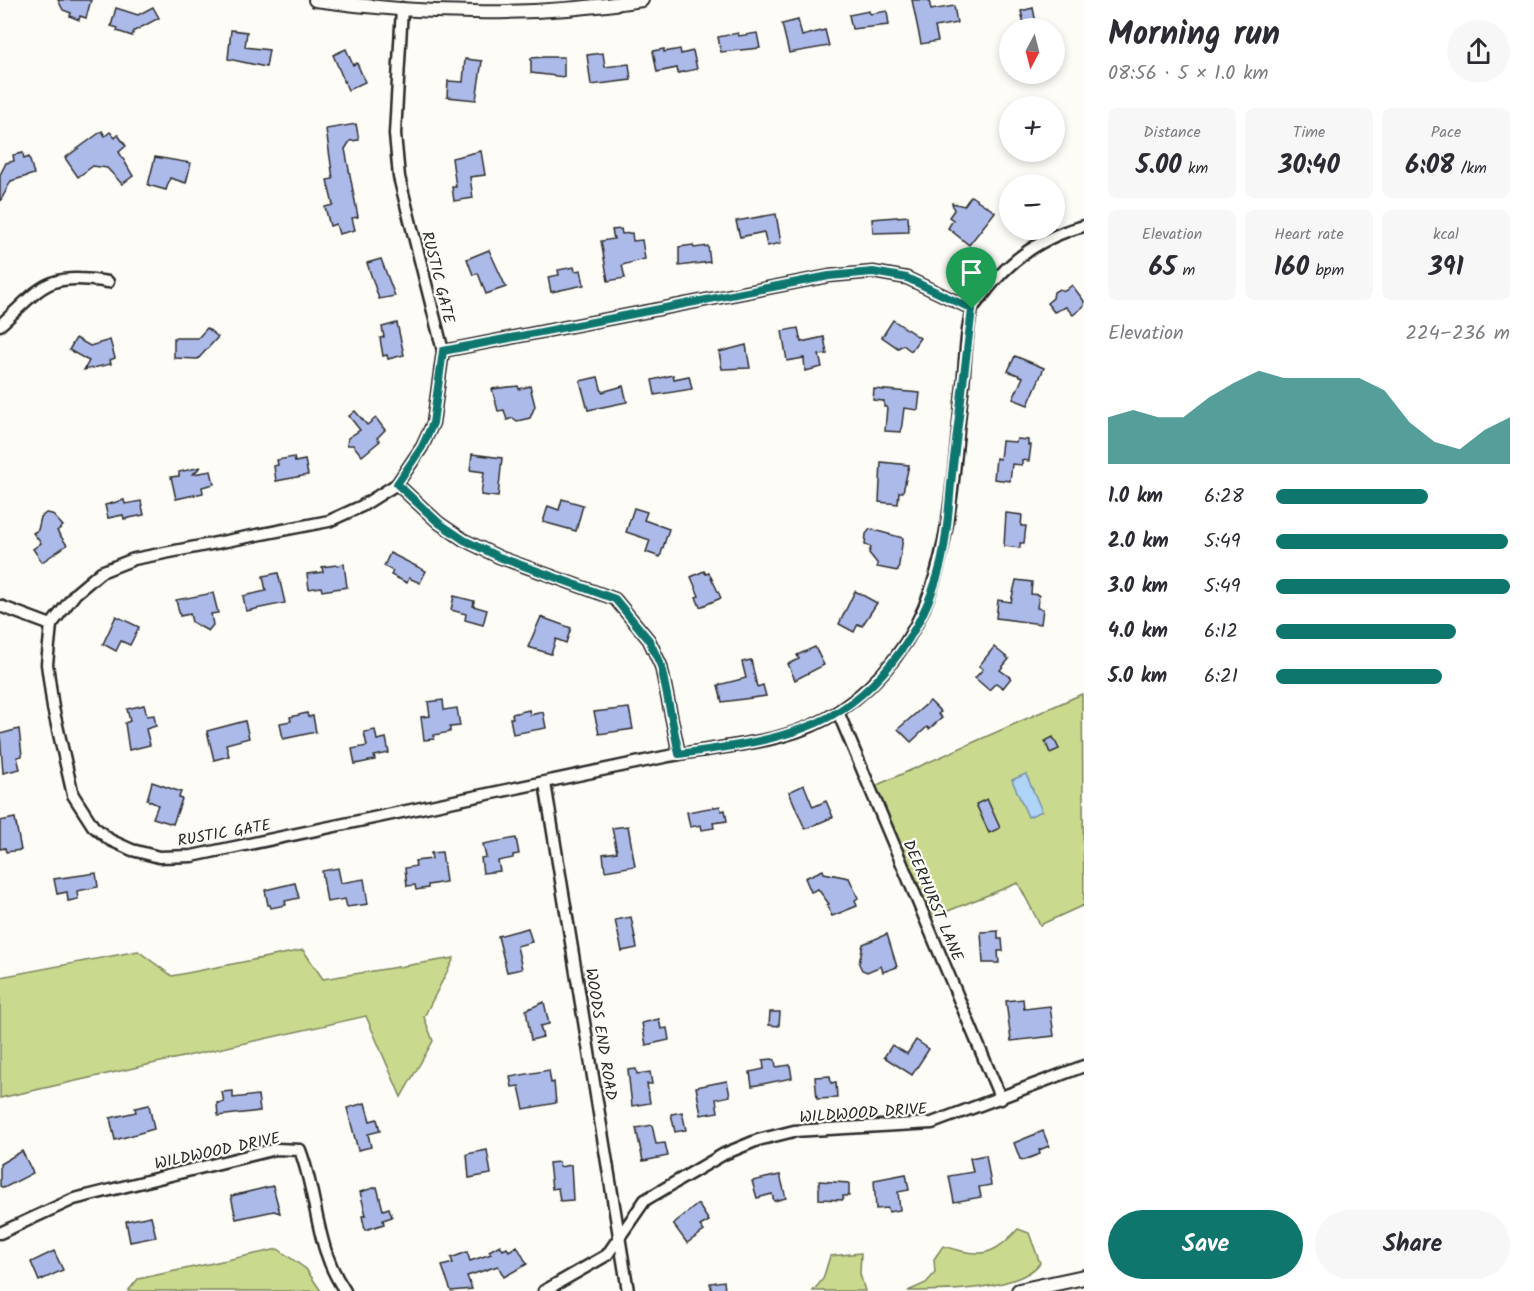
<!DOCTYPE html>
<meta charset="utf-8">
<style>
:root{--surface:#fff;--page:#f7f7f7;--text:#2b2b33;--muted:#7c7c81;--accent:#0f766e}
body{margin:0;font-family:Kalam,sans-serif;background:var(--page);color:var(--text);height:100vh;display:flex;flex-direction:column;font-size:22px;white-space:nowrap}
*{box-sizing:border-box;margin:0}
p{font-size:20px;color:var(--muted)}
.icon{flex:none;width:33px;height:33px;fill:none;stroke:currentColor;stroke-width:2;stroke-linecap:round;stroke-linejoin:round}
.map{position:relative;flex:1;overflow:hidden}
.sheet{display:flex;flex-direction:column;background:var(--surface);width:450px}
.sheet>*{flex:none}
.needle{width:39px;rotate:187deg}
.controls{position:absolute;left:999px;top:18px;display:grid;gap:12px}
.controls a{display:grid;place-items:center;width:66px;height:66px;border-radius:50%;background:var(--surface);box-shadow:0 3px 9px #0003;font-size:30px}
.pin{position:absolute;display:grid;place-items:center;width:51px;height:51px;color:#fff;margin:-62px -26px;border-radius:50% 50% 50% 0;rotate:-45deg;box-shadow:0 0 6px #0007}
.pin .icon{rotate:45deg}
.round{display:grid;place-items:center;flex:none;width:63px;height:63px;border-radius:32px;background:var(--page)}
.head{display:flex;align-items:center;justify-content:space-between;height:102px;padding:0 24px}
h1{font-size:33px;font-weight:700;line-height:45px}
.stats{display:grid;grid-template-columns:repeat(3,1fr);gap:9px;height:102px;padding:6px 24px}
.stats div{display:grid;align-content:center;border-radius:9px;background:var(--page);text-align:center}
.stats b{font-size:26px;font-weight:700}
.stats small{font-size:16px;font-weight:400}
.stats p{font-size:16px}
.chart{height:168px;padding:12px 24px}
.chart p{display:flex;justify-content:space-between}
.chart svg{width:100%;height:108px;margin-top:6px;fill:var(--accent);opacity:.7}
.button{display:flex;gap:12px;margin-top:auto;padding:12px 24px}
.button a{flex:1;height:69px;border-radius:36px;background:var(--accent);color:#fff;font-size:24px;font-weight:700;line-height:69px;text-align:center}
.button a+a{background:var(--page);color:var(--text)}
ul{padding:0 24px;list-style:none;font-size:20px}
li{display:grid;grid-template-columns:96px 72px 1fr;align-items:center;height:45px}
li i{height:15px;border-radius:8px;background:var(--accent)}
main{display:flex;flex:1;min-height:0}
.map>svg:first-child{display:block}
.green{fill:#c9d98d;stroke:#7a825c;stroke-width:1.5}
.water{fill:#aed4f8;stroke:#7a90a6;stroke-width:1.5}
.building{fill:#acbaea;stroke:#2b2b2b;stroke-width:1.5}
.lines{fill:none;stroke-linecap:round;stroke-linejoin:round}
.minor-casing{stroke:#2b2b2b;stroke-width:15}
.tertiary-casing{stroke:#2b2b2b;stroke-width:16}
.secondary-casing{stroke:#2b2b2b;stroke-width:18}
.minor{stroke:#fdfcf7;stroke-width:10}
.tertiary{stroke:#fdfcf7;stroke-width:12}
.secondary{stroke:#fdfcf7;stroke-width:14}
.route-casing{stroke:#fff;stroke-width:12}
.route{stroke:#0f766e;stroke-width:8}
.labels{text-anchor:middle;stroke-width:4.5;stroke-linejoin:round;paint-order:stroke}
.street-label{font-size:16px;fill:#2b2b2b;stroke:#fdfcf7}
</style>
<main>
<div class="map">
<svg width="1084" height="1291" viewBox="0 0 1084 1291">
<rect width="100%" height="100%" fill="#fdfcf7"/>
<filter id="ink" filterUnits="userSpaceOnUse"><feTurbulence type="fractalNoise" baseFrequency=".0167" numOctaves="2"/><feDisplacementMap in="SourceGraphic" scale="12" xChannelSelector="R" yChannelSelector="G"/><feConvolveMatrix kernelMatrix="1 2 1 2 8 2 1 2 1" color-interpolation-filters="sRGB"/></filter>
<g filter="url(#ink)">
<g class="green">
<path d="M 1082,694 L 1084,905 L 1040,925 L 1018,883 L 933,917 L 875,786 Z"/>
<path d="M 303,950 L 323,979 L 454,958 L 424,1017 L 433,1041 L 401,1097 L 366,1016 L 0,1098 L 0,977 L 138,951 L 172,976 Z"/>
<path d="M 1018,1229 L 1029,1233 L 1040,1263 C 1019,1291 942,1291 908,1291 L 926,1283 L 935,1273 L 934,1259 L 943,1246 C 981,1257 991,1258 1018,1229 Z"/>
<path d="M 278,1249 L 306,1269 L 321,1291 L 128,1291 L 138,1279 Z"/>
<path d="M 861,1253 L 860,1274 L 865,1291 L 813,1291 L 823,1279 L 830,1256 Z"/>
</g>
<path class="water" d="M 1026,774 L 1042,811 L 1028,817 L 1012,780 Z"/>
<g class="building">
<path d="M 58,0 L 91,0 L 86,18 L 80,16 L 79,20 L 70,16 L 71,13 L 63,10 Z"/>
<path d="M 912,0 L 929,0 L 931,10 L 954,6 L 957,23 L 935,27 L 938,41 L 921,44 Z"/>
<path d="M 153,7 L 159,18 L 134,31 L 132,36 L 117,31 L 118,28 L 111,26 L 116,8 L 138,15 Z"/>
<path d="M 1033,8 L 1037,28 L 1025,28 L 1021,11 Z"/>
<path d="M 869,11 L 870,14 L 887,11 L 889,25 L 852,29 L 849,15 Z"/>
<path d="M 798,20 L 802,36 L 825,30 L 829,46 L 789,53 L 782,24 Z"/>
<path d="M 231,30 L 247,32 L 245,47 L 269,50 L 266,67 L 228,59 Z"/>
<path d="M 738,33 L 739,36 L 757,33 L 760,48 L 721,52 L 718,37 Z"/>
<path d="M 346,49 L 353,65 L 357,63 L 365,82 L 348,90 L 333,55 Z"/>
<path d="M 664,49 L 664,52 L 680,49 L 681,54 L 693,51 L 697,69 L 678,73 L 677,68 L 657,72 L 653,51 Z"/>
<path d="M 603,53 L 605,67 L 629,64 L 631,80 L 591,85 L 587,55 Z"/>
<path d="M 545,57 L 564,57 L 564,77 L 531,73 L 531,58 Z"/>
<path d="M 465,59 L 482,61 L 476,100 L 447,97 L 448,81 L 463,82 Z"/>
<path d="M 356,124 L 359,140 L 350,141 L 345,149 L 358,217 L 352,218 L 355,230 L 339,234 L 336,224 L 330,226 L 325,207 L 333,205 L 327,180 L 333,179 L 326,129 Z"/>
<path d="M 102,131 L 105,136 L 110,132 L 115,138 L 118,135 L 126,146 L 119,152 L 133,176 L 122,184 L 107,168 L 93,166 L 78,177 L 65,158 Z"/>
<path d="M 481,151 L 485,175 L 470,177 L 473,198 L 454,201 L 452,187 L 456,187 L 452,158 Z"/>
<path d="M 23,153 L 24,159 L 29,157 L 34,174 L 11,181 L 0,202 L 0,175 L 6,163 L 14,161 L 13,155 Z"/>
<path d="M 155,157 L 191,163 L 186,183 L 170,178 L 166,190 L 148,185 Z"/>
<path d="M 971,196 L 995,212 L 969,245 L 948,228 L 953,220 L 949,217 L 954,210 L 952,203 L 964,206 Z"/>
<path d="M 776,214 L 781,243 L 767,246 L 764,232 L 740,237 L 736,221 Z"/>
<path d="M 908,216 L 909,232 L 873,233 L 872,219 Z"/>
<path d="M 621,229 L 622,234 L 632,233 L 633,241 L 642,240 L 645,259 L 622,265 L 625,278 L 608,281 L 601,241 L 614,239 L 612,230 Z"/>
<path d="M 693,245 L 694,248 L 708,246 L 710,262 L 679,266 L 679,247 Z"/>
<path d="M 489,250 L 506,287 L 486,294 L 478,273 L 473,275 L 467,259 Z"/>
<path d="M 381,259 L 395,296 L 379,299 L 367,263 Z"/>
<path d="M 574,267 L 575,271 L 581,270 L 584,285 L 551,292 L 548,277 L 559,275 L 558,270 Z"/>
<path d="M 1072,285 L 1084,301 L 1084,306 L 1073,315 L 1066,307 L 1054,312 L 1047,303 L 1053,298 L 1054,292 L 1059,289 L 1065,291 Z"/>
<path d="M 893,320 L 920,338 L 911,351 L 903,345 L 898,348 L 882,337 Z"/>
<path d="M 397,323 L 404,355 L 388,359 L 387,355 L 383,356 L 380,338 L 384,337 L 382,327 Z"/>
<path d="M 207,328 L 218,337 L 198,359 L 174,358 L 174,338 L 198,338 Z"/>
<path d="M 798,328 L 801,342 L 824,337 L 827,354 L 819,355 L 822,367 L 805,371 L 804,358 L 787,361 L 782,331 Z"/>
<path d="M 76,338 L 90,346 L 110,340 L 115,358 L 110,360 L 111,364 L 84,370 L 89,361 L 69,350 Z"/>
<path d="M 746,345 L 750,368 L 722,369 L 719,352 Z"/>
<path d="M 1015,356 L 1044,368 L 1028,405 L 1013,399 L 1023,377 L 1008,371 Z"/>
<path d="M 673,375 L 674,379 L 689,376 L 692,389 L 655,395 L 652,380 Z"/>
<path d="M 598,377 L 602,392 L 623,386 L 627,402 L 588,410 L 580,381 Z"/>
<path d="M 518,386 L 519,389 L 530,386 L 535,406 L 530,418 L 517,421 L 513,418 L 507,420 L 504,410 L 498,411 L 492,389 Z"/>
<path d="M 874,389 L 920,393 L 918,410 L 904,408 L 901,432 L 885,431 L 887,407 L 884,407 L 884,401 L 873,400 Z"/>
<path d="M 355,411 L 367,425 L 376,418 L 385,430 L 377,438 L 380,441 L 362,456 L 353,445 L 347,445 L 348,438 L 360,430 L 349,416 Z"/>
<path d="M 1017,439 L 1028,440 L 1028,445 L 1031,445 L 1029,461 L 1022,460 L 1022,465 L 1012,464 L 1010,481 L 994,479 L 996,458 L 1000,459 L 1002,441 L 1016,442 Z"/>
<path d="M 472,454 L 502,458 L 498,497 L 481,495 L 484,472 L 470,470 Z"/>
<path d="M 294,457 L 295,462 L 305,460 L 308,475 L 276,481 L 274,466 L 278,465 L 277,460 Z"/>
<path d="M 881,462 L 909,465 L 903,492 L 899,492 L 898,504 L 879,502 Z"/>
<path d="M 201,467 L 193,474 L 211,471 L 214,484 L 202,487 L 203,493 L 176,499 L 171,477 L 179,476 L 179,472 Z"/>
<path d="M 562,499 L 583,505 L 576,531 L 543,522 L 548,506 L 559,510 Z"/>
<path d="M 124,500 L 125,504 L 141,501 L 144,515 L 124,519 L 123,515 L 108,518 L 105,505 Z"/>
<path d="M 634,508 L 647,512 L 644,520 L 669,529 L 660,557 L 646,552 L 650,540 L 626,532 Z"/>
<path d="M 46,513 L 52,514 L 63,526 L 57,531 L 67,545 L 42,562 L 33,549 L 41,543 L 33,533 L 38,530 L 41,517 Z"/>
<path d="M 1006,513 L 1022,515 L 1021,526 L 1026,526 L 1024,543 L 1020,543 L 1020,548 L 1004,546 Z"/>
<path d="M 870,529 L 903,538 L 898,571 L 877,567 L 877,563 L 869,553 L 871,547 L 865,545 L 866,534 Z"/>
<path d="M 390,553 L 426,571 L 420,583 L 409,578 L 407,583 L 391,575 L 393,571 L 384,566 Z"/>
<path d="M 344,564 L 347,587 L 322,591 L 321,587 L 309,589 L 307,574 L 323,572 L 322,567 Z"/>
<path d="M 704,571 L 706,574 L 709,573 L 721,598 L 700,607 L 696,597 L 699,596 L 691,577 Z"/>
<path d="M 278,573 L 285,603 L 246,611 L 243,596 L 266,591 L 263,576 Z"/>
<path d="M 1016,580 L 1032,582 L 1031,594 L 1039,595 L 1037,608 L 1043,609 L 1041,624 L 996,618 L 998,600 L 1011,602 Z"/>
<path d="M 855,591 L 877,603 L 862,626 L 858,624 L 854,632 L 839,624 Z"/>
<path d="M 213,593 L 218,613 L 211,614 L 213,625 L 208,631 L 192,622 L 190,614 L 180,616 L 176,600 Z"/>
<path d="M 454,596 L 474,601 L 473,606 L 487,610 L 483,625 L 465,620 L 466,614 L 451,610 Z"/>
<path d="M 116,616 L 139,627 L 130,645 L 121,641 L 116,651 L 103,644 Z"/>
<path d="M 541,617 L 571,628 L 566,643 L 556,639 L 551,654 L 528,647 Z"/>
<path d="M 815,647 L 824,665 L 795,680 L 788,664 L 799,659 L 797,655 Z"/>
<path d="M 994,647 L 1009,659 L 1000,670 L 1011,678 L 1003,688 L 996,683 L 989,690 L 975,678 L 983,669 L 979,666 Z"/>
<path d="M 751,660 L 757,687 L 763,685 L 766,696 L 722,702 L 718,685 L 746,678 L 742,662 Z"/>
<path d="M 443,700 L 444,710 L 457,708 L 460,726 L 450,727 L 450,732 L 434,735 L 434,739 L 424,740 L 421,717 L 430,716 L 428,702 Z"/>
<path d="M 930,701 L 941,712 L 938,714 L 942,718 L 929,729 L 927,727 L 911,742 L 898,729 Z"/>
<path d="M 144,705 L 147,716 L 154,715 L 156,726 L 146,729 L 150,745 L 129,750 L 125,723 L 130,721 L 127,709 Z"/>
<path d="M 629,708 L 633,729 L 599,734 L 594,712 Z"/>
<path d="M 529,710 L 530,715 L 543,712 L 546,728 L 513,734 L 510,718 L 513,718 L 512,714 Z"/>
<path d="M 307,713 L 308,717 L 313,716 L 316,732 L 283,739 L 280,723 L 291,721 L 290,717 Z"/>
<path d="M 245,721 L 249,738 L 226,744 L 229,756 L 214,760 L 207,731 Z"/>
<path d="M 19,729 L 22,756 L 17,757 L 20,769 L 3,773 L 0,734 Z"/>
<path d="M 375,730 L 377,740 L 386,738 L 389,753 L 374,756 L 375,760 L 355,764 L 352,749 L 367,746 L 364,732 Z"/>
<path d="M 1053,737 L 1059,749 L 1050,753 L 1045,741 Z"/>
<path d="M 152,782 L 181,792 L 179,797 L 182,799 L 173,824 L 153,818 L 158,805 L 147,800 Z"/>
<path d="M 804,785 L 813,807 L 826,801 L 833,817 L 805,829 L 789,792 Z"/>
<path d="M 987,799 L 1000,828 L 989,833 L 976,804 Z"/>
<path d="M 720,806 L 721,811 L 725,810 L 727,821 L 713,823 L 714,828 L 702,830 L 701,825 L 690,827 L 687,812 Z"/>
<path d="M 15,818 L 21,850 L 6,852 L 5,848 L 0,849 L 0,821 Z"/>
<path d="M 628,826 L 635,866 L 605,871 L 603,854 L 617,852 L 612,828 Z"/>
<path d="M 516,838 L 519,854 L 513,855 L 513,858 L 498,861 L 500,871 L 483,873 L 481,858 L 486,857 L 483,844 Z"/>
<path d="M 442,852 L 446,882 L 428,885 L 428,888 L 416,890 L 415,885 L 407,886 L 405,868 L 416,866 L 415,861 L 432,859 L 431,853 Z"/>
<path d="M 338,868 L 341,883 L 364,879 L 368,904 L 347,907 L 345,899 L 327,902 L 322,871 Z"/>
<path d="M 823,870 L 824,873 L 849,878 L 858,898 L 855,900 L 857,906 L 832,916 L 827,905 L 829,904 L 818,889 L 811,892 L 805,878 Z"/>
<path d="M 96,873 L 98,887 L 77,891 L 78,899 L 68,901 L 67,892 L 57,894 L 54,879 Z"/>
<path d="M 295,883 L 299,898 L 285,901 L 286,905 L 271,908 L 270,905 L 268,905 L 265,890 Z"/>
<path d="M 631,917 L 637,948 L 622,951 L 615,920 Z"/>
<path d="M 528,928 L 532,942 L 517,946 L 522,969 L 507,972 L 498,936 Z"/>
<path d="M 998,931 L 998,939 L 1002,939 L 1003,951 L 998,951 L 999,963 L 983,963 L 981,932 Z"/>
<path d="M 887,934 L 897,967 L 883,972 L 881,966 L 867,972 L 862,970 L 859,964 L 863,944 Z"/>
<path d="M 1023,999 L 1024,1009 L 1050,1006 L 1054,1036 L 1011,1041 L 1006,1001 Z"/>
<path d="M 544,1002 L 549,1024 L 540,1026 L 543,1037 L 531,1040 L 526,1010 Z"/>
<path d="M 770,1012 L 780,1012 L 779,1026 L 769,1025 Z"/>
<path d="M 659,1019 L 661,1029 L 667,1028 L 669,1040 L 646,1045 L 642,1023 Z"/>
<path d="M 916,1040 L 929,1049 L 912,1075 L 884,1057 L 892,1045 L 907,1054 Z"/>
<path d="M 772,1059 L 775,1060 L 776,1067 L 790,1065 L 792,1078 L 752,1086 L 750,1072 L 764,1069 L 763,1060 Z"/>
<path d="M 636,1069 L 637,1074 L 650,1072 L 652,1084 L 647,1084 L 650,1103 L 632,1106 L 628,1070 Z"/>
<path d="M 549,1070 L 551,1083 L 554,1082 L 556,1103 L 524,1109 L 519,1086 L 512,1087 L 510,1077 Z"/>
<path d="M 830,1076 L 831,1083 L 836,1082 L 837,1098 L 817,1099 L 815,1077 Z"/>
<path d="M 727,1081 L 730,1096 L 716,1099 L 718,1112 L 701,1115 L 696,1087 Z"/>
<path d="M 233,1091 L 233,1098 L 258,1095 L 260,1111 L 218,1116 L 217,1103 L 224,1102 L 222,1092 Z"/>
<path d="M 365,1103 L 370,1121 L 377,1119 L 380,1131 L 368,1134 L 371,1147 L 358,1150 L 347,1108 Z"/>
<path d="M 149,1105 L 154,1129 L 115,1140 L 110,1118 L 136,1112 L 135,1108 Z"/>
<path d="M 682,1112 L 686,1130 L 675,1132 L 671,1114 Z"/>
<path d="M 652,1125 L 656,1144 L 665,1143 L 668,1156 L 643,1161 L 636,1128 Z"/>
<path d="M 1043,1131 L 1049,1146 L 1039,1150 L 1040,1154 L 1024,1160 L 1020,1159 L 1014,1143 Z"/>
<path d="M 487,1150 L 491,1174 L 469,1178 L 467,1154 Z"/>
<path d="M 22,1151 L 33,1173 L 4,1188 L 0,1186 L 0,1164 Z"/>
<path d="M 986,1155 L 991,1185 L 979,1187 L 981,1197 L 954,1202 L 949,1176 L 973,1172 L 970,1158 Z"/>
<path d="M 559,1162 L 560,1167 L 571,1165 L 573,1200 L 560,1201 L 558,1188 L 552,1189 L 549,1163 Z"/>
<path d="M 906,1174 L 909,1190 L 898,1192 L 900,1210 L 889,1212 L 888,1208 L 876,1209 L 874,1180 Z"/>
<path d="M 780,1175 L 786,1198 L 774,1201 L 772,1194 L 757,1198 L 752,1181 Z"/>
<path d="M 819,1181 L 849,1183 L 849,1196 L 843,1196 L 843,1200 L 819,1199 Z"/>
<path d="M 273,1186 L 280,1213 L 274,1211 L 236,1219 L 231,1196 Z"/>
<path d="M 377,1187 L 383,1210 L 389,1208 L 392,1217 L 383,1220 L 384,1224 L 365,1230 L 362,1216 L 366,1215 L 360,1192 Z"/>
<path d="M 698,1204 L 709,1221 L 700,1226 L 704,1231 L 687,1243 L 673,1224 Z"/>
<path d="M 151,1216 L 156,1237 L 130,1242 L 126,1221 Z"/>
<path d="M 500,1245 L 503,1250 L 507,1248 L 509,1251 L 517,1246 L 527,1264 L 504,1277 L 498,1266 L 467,1276 L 472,1289 L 451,1291 L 442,1266 L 453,1263 L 451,1258 L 467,1252 L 470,1261 L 491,1254 L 489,1251 Z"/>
<path d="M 54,1251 L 63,1270 L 39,1281 L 31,1262 Z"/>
<path d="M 724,1281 L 725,1291 L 712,1291 L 710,1283 Z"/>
</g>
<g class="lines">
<defs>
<g id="minor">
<path d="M 402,8 L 395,134 L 399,177 L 443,351 L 433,423 L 422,447 L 397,484 L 362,506 L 329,521 L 134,559 L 101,572 L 76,593 L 51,625 L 47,664 L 53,708 L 73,795 L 93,826 L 110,840 L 132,850 L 159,857 L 192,856 C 349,822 507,791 664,757 C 722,745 789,745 839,711 C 954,633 948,508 963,385 C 965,365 966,327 972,310 C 975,303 983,296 987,290 C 1012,258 1044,236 1084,226"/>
<path d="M 0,325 C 44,286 45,272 108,282"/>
<path d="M 443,351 L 829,276 L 873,272 L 907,278 L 972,309"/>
<path d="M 397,484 L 439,523 L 464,540 L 499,557 L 615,599 L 649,640 L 661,666 L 679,754"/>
<path d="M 0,606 L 51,625"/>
<path d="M 838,712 L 1001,1099"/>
<path d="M 545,783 L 628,1291"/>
<path d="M 0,1233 L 74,1199 L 276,1149 L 300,1150 C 318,1197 315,1248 345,1291"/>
<path d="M 544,1291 L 607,1255 L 645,1200 L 724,1154 L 758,1140 L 794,1131 L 932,1123 L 1084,1066"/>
</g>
<path id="tertiary" d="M 315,0 C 422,15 535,17 642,0"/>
<path id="secondary" d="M 1019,1291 L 1084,1277"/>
</defs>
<use href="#minor" class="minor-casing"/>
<use href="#tertiary" class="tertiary-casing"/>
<use href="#secondary" class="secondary-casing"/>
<use href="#minor" class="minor"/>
<use href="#tertiary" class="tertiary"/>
<use href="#secondary" class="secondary"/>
</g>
</g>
<g class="lines" filter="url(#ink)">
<defs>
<path id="route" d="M 873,272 L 907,278 L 972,309 C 966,359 960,409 954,458 C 949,493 949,529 941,563 C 924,632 873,704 804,728 C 764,743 721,748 679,754 L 661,666 L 649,640 L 615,599 L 499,557 L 464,540 L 439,523 L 397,484 L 422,447 L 433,423 L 443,351 L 829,276 Z"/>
</defs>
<use href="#route" class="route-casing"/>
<use href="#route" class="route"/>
</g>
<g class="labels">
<g class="street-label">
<text transform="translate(439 277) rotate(76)" y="6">RUSTIC GATE</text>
<text transform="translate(224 832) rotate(-10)" y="6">RUSTIC GATE</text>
<text transform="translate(934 900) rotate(67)" y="6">DEERHURST LANE</text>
<text transform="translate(602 1034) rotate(81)" y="6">WOODS END ROAD</text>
<text transform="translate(863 1112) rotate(-4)" y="6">WILDWOOD DRIVE</text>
<text transform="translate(217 1150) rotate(-12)" y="6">WILDWOOD DRIVE</text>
</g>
</g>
</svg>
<div class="controls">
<a><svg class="needle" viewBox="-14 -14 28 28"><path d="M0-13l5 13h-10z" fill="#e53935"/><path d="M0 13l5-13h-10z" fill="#7c7c81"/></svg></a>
<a>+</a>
<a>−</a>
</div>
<div class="pin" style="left:972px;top:309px;background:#1e9e55"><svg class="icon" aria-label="arrive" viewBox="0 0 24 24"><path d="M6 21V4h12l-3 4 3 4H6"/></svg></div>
</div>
<section class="sheet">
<div class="head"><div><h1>Morning run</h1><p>08:56 · 5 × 1.0 km</p></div><a class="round"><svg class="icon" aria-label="share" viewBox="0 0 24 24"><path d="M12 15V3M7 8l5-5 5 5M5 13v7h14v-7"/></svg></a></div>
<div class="stats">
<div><p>Distance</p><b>5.00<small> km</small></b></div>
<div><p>Time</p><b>30:40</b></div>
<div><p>Pace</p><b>6:08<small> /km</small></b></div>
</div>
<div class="stats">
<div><p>Elevation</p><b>65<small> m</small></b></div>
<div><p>Heart rate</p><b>160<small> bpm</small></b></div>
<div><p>kcal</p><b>391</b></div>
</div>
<div class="chart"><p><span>Elevation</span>224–236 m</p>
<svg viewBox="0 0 160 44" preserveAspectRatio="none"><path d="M0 44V25L10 22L20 25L30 25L40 17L50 11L60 6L70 9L80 9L90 9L100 9L110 14L120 27L130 35L140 38L150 30L160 25V44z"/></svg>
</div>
<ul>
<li><b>1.0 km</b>6:28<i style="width:65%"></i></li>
<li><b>2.0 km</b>5:49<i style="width:99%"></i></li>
<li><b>3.0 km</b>5:49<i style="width:100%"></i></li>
<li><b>4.0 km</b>6:12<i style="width:77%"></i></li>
<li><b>5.0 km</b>6:21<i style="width:71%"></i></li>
</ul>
<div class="button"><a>Save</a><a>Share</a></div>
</section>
</main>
